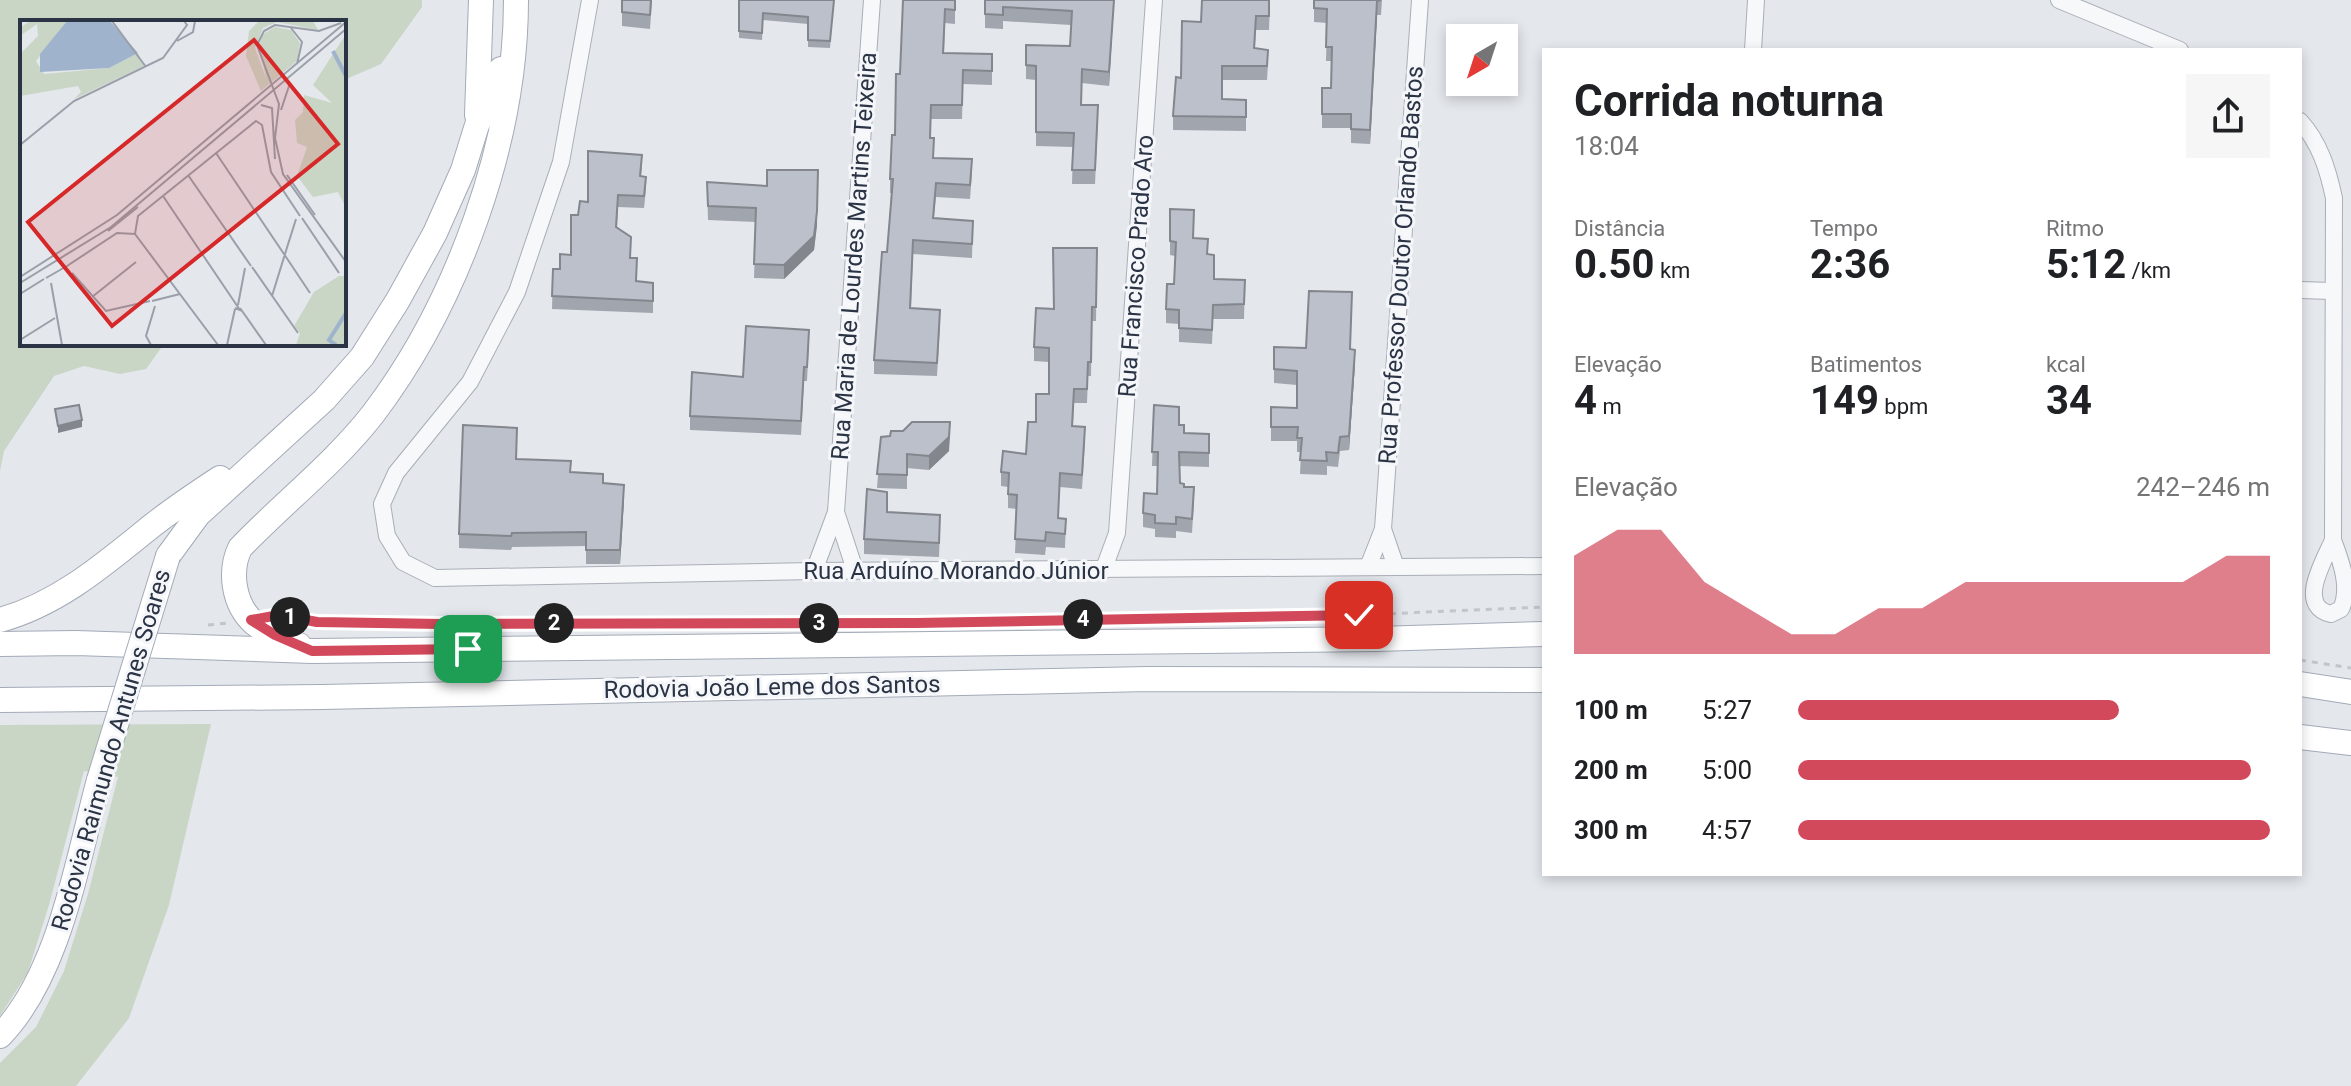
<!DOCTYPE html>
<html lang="pt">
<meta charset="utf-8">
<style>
:root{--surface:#fff;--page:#f6f6f6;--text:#202124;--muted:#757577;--accent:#d1495b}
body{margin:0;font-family:Roboto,sans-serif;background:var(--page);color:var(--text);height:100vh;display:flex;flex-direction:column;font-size:30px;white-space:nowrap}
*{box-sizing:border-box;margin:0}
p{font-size:26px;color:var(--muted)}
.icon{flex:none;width:44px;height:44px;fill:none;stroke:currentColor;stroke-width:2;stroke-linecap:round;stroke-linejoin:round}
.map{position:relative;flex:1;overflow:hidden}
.drawer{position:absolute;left:1542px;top:48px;width:760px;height:828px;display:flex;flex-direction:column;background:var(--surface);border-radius:0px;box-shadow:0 4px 12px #0003}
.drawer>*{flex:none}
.needle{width:52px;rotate:219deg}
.buttons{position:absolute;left:1446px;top:24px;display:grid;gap:16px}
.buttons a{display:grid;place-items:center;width:72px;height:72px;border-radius:0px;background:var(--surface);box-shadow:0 4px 12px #0003;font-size:40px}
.pin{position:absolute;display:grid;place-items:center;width:68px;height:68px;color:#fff;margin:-34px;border-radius:16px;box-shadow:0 4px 12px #0006}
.km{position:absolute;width:40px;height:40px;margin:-20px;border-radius:50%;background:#222;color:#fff;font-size:22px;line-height:40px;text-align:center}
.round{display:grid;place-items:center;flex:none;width:84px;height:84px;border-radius:0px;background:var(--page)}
.head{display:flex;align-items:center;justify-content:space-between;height:136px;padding:0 32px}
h1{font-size:44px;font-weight:700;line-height:60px}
.metrics{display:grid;grid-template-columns:repeat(3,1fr);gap:12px;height:136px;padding:8px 32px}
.metrics div{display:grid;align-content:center}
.metrics b{font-size:40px;font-weight:700}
.metrics small{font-size:22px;font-weight:400}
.metrics p{font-size:22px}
.chart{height:224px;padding:16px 32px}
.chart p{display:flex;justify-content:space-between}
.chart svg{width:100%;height:144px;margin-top:8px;fill:var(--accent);opacity:.7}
ul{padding:0 32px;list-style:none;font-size:26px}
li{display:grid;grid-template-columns:128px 96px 1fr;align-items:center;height:60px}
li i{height:20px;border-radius:10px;background:var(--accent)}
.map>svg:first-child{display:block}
.green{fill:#c9d6c5}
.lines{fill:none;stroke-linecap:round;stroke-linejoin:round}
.street-casing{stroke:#a9aeb7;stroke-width:18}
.primary-casing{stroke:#a3abb8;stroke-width:26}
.path{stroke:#c2c5cb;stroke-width:3;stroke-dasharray:6 6;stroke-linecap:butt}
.street{stroke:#f7f8fa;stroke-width:16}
.primary{stroke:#fff;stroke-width:24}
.primary-bridge-casing{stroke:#a3abb8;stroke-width:26;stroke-linecap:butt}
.primary-bridge{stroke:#fff;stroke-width:24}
.wall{fill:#a1a5ae}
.shaded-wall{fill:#83868d}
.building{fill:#bbc0ca;stroke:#83868d;stroke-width:2}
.route-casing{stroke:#fff;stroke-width:16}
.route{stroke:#d1495b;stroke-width:10}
.labels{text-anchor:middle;stroke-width:6;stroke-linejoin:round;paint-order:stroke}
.street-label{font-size:24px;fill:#2b3445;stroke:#f4f6f9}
.inset-river{fill:none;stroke:#9fb4cc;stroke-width:4}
.inset-road{fill:none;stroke:#9a9fa9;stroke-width:2}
.view{fill:#d62828;fill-opacity:0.15;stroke:#d62828;stroke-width:4}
.inset-edge{fill:none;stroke:#2b3445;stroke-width:4}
</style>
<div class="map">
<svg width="2351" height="1086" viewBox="0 0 2351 1086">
<rect width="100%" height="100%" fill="#e4e7ec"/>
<g class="green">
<path d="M 0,0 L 422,0 L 422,7 L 381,64 L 344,80 L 344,22 L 22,22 L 22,344 L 164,344 L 146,369 L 120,374 L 84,366 L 54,376 L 4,451 L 0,471 Z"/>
<path d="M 211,724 L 169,905 L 129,1018 L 76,1086 L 0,1086 L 0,1063 L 36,1027 L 64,971 L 88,894 L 118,777 L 84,771 L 49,905 L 28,972 L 0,1016 L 0,725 Z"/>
</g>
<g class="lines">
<defs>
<g id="street">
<path d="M 590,0 L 561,162 L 517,292 L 470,382 L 396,473 L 382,504 L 387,536 L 403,562 L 435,578 L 814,571 L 1544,566"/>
<path d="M 2059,0 L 2180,50"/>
<path d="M 1753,50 L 1756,0"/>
<path d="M 2300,121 C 2320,143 2328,170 2334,198 L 2333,540"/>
<path d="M 2300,290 L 2332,291"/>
<path d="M 836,512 L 855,570"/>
<path d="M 1383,529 L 1396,567"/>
<path d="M 2333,540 C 2341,561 2351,588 2341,609 L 2331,614 C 2296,606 2324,561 2333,540 Z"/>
<path d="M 1368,567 L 1383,529 L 1420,0"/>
<path d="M 814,571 L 836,512 L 872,0"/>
<path d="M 1103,571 L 1117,533 L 1154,0"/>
</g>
<g id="primary">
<path d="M 477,115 L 481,0"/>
<path d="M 168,556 L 198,515 L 324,400 L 362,357 L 398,300 L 435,233 L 463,170 L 477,125 L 496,89 L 501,69"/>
<path d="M 0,620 C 55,605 100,568 143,533 C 167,513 194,495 220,478"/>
<path d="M 0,644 L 76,643 L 312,651 L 1376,639 L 1544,634"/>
<path d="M 299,645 C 284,639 266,633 254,623 C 233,604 229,571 240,548 C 284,502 334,464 373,414 C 458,302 516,140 516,0"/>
<path d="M 2300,684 L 2351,692"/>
<path d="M 0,700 L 322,697 L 1148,679 L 1544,680"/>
<path d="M 2300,737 L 2351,743"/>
<path d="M 0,1036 C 60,974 77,861 99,780"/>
</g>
</defs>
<use href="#street" class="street-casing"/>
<use href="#primary" class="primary-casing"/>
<g class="path">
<path d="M 287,617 L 317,622 L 441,624 L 787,623"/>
<path d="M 1018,620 L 1359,615 L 1544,607"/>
<path d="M 208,625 L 228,623"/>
<path d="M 2300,660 L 2351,668"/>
</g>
<use href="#street" class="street"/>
<use href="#primary" class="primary"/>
<defs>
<path id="primary-bridge" d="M 99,780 L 168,556"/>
</defs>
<use href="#primary-bridge" class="primary-bridge-casing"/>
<use href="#primary-bridge" class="primary-bridge"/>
</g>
<g class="wall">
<path d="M 622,0 L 652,0 L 650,29 L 622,26 Z"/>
<path d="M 739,0 L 834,0 L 830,48 L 808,47 L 808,24 L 763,20 L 762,40 L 739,38 Z"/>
<path d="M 903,0 L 955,0 L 955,24 L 945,23 L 944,53 L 992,54 L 992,85 L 963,84 L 962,119 L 931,119 L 930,138 L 933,158 L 972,173 L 970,199 L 936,197 L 934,218 L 973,221 L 972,258 L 913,254 L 911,308 L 940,324 L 937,376 L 874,374 L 874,360 L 887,252 L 891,193 L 890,193 L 890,179 L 900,74 Z"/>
<path d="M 985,0 L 1114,0 L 1109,86 L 1082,83 L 1081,105 L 1098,119 L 1095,184 L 1072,184 L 1073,147 L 1036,146 L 1036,80 L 1026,79 L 1026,45 L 1070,46 L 1071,25 L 1003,21 L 1003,29 L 985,28 Z"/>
<path d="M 1270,0 L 1269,30 L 1256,30 L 1255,48 L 1268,64 L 1267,80 L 1222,80 L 1222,99 L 1246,100 L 1246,131 L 1173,130 L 1173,116 L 1181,78 L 1201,22 Z"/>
<path d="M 1314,0 L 1382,0 L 1381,15 L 1377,15 L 1370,144 L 1351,143 L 1351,128 L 1322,128 L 1322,88 L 1331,88 L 1332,61 L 1326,61 L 1327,23 L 1314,22 Z"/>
<path d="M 642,167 L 641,176 L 646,189 L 644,208 L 618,207 L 617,228 L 630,258 L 636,281 L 653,283 L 653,313 L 552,309 L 553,269 L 560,269 L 571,255 L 578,215 Z"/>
<path d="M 818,170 L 817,225 L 814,250 L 784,279 L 754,278 L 756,222 L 708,220 L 707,182 L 767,186 Z"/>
<path d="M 1170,209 L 1207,255 L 1214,279 L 1245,280 L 1244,319 L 1213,319 L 1212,344 L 1179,342 L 1179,324 L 1166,323 L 1166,309 L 1174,284 L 1175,256 L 1170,255 Z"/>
<path d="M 1097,248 L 1096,321 L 1092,321 L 1091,376 L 1088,376 L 1087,403 L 1074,403 L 1073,426 L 1085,441 L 1082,489 L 1060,487 L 1058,518 L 1066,519 L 1065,548 L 1046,547 L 1045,555 L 1015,553 L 1017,509 L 1008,508 L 1008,487 L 1001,486 L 1001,472 L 1026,454 L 1036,422 L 1049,394 L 1049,362 L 1034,361 L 1034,347 L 1054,309 Z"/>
<path d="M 1352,307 L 1350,349 L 1355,364 L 1349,450 L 1340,451 L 1338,467 L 1327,466 L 1327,475 L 1300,474 L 1301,452 L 1297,452 L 1297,441 L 1271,441 L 1271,407 L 1297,408 L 1297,385 L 1274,383 L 1274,369 L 1306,348 Z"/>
<path d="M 809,344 L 807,381 L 804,381 L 801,435 L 690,430 L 690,416 L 743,377 Z"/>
<path d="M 1154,405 L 1179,425 L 1184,433 L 1209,434 L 1209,467 L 1179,466 L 1180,483 L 1184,487 L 1194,501 L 1192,533 L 1176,531 L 1176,538 L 1155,537 L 1155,529 L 1143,527 L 1143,513 L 1157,494 L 1158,466 L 1152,466 Z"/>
<path d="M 881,437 L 949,451 L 929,470 L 907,468 L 907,489 L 877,488 Z"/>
<path d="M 517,442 L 516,459 L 571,472 L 603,483 L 624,499 L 620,564 L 586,564 L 586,546 L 512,547 L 511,550 L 459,548 L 459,534 Z"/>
<path d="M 887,512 L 940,529 L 939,557 L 864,554 L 864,539 Z"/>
</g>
<g class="shaded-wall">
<path d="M 1114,0 L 1109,86 L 1109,72 Z"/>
<path d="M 1377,1 L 1377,15 L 1370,144 L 1370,130 Z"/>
<path d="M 817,211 L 817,225 L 814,250 L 784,279 L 784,265 Z"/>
<path d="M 1355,350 L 1355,364 L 1349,450 L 1349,436 Z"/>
<path d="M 82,420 L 82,427 L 58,433 L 58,426 Z"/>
<path d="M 950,436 L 949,451 L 929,470 L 929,456 Z"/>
<path d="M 624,485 L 624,499 L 620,564 L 620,550 Z"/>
</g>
<g class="building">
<path d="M 622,0 L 651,0 L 650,15 L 622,12 Z"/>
<path d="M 739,0 L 834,0 L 830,41 L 808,40 L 808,17 L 763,13 L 762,33 L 739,31 Z"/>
<path d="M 903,0 L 955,0 L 955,10 L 945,9 L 943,53 L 992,54 L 992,71 L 963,70 L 962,105 L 931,105 L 930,138 L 934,138 L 933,158 L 972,159 L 970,185 L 936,183 L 933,218 L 973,221 L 972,244 L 913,240 L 910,308 L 940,310 L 937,363 L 874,360 L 882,252 L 887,252 L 893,179 L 890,179 L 892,135 L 895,135 L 896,74 L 900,74 Z"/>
<path d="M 985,0 L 1114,0 L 1109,72 L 1082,69 L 1081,105 L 1098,105 L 1095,170 L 1072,170 L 1074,133 L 1036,132 L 1036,66 L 1026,65 L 1026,45 L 1070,46 L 1072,11 L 1003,7 L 1003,15 L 985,14 Z"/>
<path d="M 1202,0 L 1269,0 L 1269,16 L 1256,16 L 1254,48 L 1268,50 L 1267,66 L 1222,66 L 1222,99 L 1246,100 L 1246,117 L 1173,116 L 1176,77 L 1181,78 L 1182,21 L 1201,22 Z"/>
<path d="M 1314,0 L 1381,0 L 1377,1 L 1370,130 L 1351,129 L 1351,114 L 1322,114 L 1322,88 L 1331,88 L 1332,47 L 1326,47 L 1327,9 L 1314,8 Z"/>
<path d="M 588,151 L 642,155 L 640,176 L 646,177 L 644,196 L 618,195 L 616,227 L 631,237 L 630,258 L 637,258 L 636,281 L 653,283 L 653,301 L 552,296 L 553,269 L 560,269 L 560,254 L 571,255 L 571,215 L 578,215 L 580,201 L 588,202 Z"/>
<path d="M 767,170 L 818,170 L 817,211 L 814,236 L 784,265 L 754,264 L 756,208 L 708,206 L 707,182 L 767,186 Z"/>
<path d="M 1170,209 L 1194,210 L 1193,238 L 1208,239 L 1207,254 L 1214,255 L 1214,279 L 1245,280 L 1244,304 L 1213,305 L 1212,330 L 1179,328 L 1179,310 L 1166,309 L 1167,284 L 1174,284 L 1176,242 L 1170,241 Z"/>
<path d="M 1053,248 L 1097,248 L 1096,307 L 1092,307 L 1091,362 L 1088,362 L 1087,389 L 1074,389 L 1072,426 L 1085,427 L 1082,475 L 1060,473 L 1058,518 L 1066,519 L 1065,534 L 1046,532 L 1045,541 L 1015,539 L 1017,495 L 1008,494 L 1009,473 L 1001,472 L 1003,451 L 1026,454 L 1028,422 L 1036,422 L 1036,394 L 1049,394 L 1049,348 L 1034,347 L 1036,308 L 1054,309 Z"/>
<path d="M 1309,291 L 1352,292 L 1350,349 L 1355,350 L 1349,436 L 1340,437 L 1338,453 L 1326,452 L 1327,461 L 1300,460 L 1302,438 L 1297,438 L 1298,427 L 1271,427 L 1271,407 L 1297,408 L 1297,371 L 1274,369 L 1274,347 L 1306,348 Z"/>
<path d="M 746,326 L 809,330 L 807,367 L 804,367 L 801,421 L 690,416 L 692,372 L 743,377 Z"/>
<path d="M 79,405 L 82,420 L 58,426 L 55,409 Z"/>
<path d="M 1154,405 L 1179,407 L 1179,425 L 1184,425 L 1184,433 L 1209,434 L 1209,453 L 1179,452 L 1180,483 L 1184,484 L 1184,487 L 1194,487 L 1192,519 L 1176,517 L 1176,524 L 1155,523 L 1155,515 L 1143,513 L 1144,493 L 1157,494 L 1158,452 L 1152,452 Z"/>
<path d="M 912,422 L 950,422 L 949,437 L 929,456 L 907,454 L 907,475 L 877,474 L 881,437 L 890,436 L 891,431 L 903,431 Z"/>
<path d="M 463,425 L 517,428 L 516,459 L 571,461 L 570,472 L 603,474 L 603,483 L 624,485 L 620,550 L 586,550 L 586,532 L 512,533 L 511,536 L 459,534 Z"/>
<path d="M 867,489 L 887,492 L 887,512 L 940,515 L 939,543 L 864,539 Z"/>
</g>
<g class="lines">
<defs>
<path id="route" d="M 468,649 L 312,651 L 275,635 L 251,620 L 279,615 L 317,622 L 441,624 L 916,623 L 1359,615"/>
</defs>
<use href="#route" class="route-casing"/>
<use href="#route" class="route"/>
</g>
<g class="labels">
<g class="street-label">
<text transform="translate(854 256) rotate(-86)" y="8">Rua Maria de Lourdes Martins Teixeira</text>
<text transform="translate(1401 265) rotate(-86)" y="8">Rua Professor Doutor Orlando Bastos</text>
<text transform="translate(1136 266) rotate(-86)" y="8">Rua Francisco Prado Aro</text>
<text x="956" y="579">Rua Arduíno Morando Júnior</text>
<text transform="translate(772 687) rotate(-1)" y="8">Rodovia João Leme dos Santos</text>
<text transform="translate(111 750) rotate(-74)" y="8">Rodovia Raimundo Antunes Soares</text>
</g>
</g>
<g transform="translate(20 20)">
<rect width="326" height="326" fill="#e4e7ec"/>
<path d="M 10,1 L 47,1 L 16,41 L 24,54 L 89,48 L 118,33 L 124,46 L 54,79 L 61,72 L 58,66 L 0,76 L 0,34 L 18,16 L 17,4 L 0,16 L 0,8 ZM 239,1 L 293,1 L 298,10 L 257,2 L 243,8 L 235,28 L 246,58 L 239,26 L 242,15 L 255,7 L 271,10 L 280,23 L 277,41 L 241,71 L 226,36 L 229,11 ZM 326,14 L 326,188 L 318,172 L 293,177 L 277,156 L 287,127 L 277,123 L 275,100 L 283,92 L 284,75 L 312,83 L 293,65 ZM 319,256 L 326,256 L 326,325 L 276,325 L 280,313 L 274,306 L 294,272 Z" fill="#c9d6c5"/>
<path d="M 47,1 L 90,1 L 118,33 L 89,48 L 20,52 L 20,34 Z" fill="#9fb4cc"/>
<path class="inset-river" d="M 313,31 L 326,56M 316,325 L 309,320 L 326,293"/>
<path class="inset-road" d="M 92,1 L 126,47M 321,3 L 299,11 L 255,5 L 244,11 L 237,25 L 259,84 L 255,118 L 263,154 L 326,242M 271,8 L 282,22 L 277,44M 157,21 L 173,12 L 175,1M 241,85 L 252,88 L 255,139M 261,90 L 270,63M 0,125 L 54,81 L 143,38 L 167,5 L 164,1M 196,133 L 266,237M 168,155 L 231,246M 267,155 L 295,195M 143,176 L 220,290 L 215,288M 282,198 L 319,253M 88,211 L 118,187M 115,214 L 198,325M 265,234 L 276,199M 266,237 L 290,273M 47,246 L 97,213 L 115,214 L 118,196 L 236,101 L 242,105 L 251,152 L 280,196M 232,247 L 278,313M 52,253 L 86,291 L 130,281M 0,257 L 97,195 L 326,2M 26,258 L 47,246M 0,263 L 91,207 L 326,9M 31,263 L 42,325M 0,274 L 24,259M 252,276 L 269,221M 72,277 L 116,242M 132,281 L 160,274M 218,285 L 225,248M 220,288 L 246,325M 0,320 L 35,298M 131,325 L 126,316 L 135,286M 207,325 L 215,289"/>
<path class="view" d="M 234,20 L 318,124 L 92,306 L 8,202 Z"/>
<rect width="326" height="326" class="inset-edge"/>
</g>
</svg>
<div class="buttons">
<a><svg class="needle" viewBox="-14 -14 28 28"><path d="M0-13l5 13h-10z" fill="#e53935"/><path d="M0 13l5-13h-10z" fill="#757577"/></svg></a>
</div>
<div class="pin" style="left:468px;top:649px;background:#1e9e55"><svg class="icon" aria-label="arrive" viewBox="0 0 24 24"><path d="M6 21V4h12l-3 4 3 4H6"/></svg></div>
<div class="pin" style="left:1359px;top:615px;background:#d93025"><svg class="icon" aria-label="check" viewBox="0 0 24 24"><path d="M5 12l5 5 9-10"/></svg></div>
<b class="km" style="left:290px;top:617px">1</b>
<b class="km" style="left:554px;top:623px">2</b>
<b class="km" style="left:819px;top:623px">3</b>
<b class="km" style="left:1083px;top:619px">4</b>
<section class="drawer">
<div class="head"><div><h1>Corrida noturna</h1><p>18:04</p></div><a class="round"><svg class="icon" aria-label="share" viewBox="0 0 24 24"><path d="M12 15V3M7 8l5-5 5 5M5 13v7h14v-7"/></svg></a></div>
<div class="metrics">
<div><p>Distância</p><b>0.50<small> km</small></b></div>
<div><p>Tempo</p><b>2:36</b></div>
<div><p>Ritmo</p><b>5:12<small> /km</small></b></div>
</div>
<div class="metrics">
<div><p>Elevação</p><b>4<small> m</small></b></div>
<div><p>Batimentos</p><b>149<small> bpm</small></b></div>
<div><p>kcal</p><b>34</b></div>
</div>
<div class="chart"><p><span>Elevação</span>242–246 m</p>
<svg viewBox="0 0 160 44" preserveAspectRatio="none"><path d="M0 44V14L10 6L20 6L30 22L40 30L50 38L60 38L70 30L80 30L90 22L100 22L110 22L120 22L130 22L140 22L150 14L160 14V44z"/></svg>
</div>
<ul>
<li><b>100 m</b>5:27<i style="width:68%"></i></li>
<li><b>200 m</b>5:00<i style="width:96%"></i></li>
<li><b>300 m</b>4:57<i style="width:100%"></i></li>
</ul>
</section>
</div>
